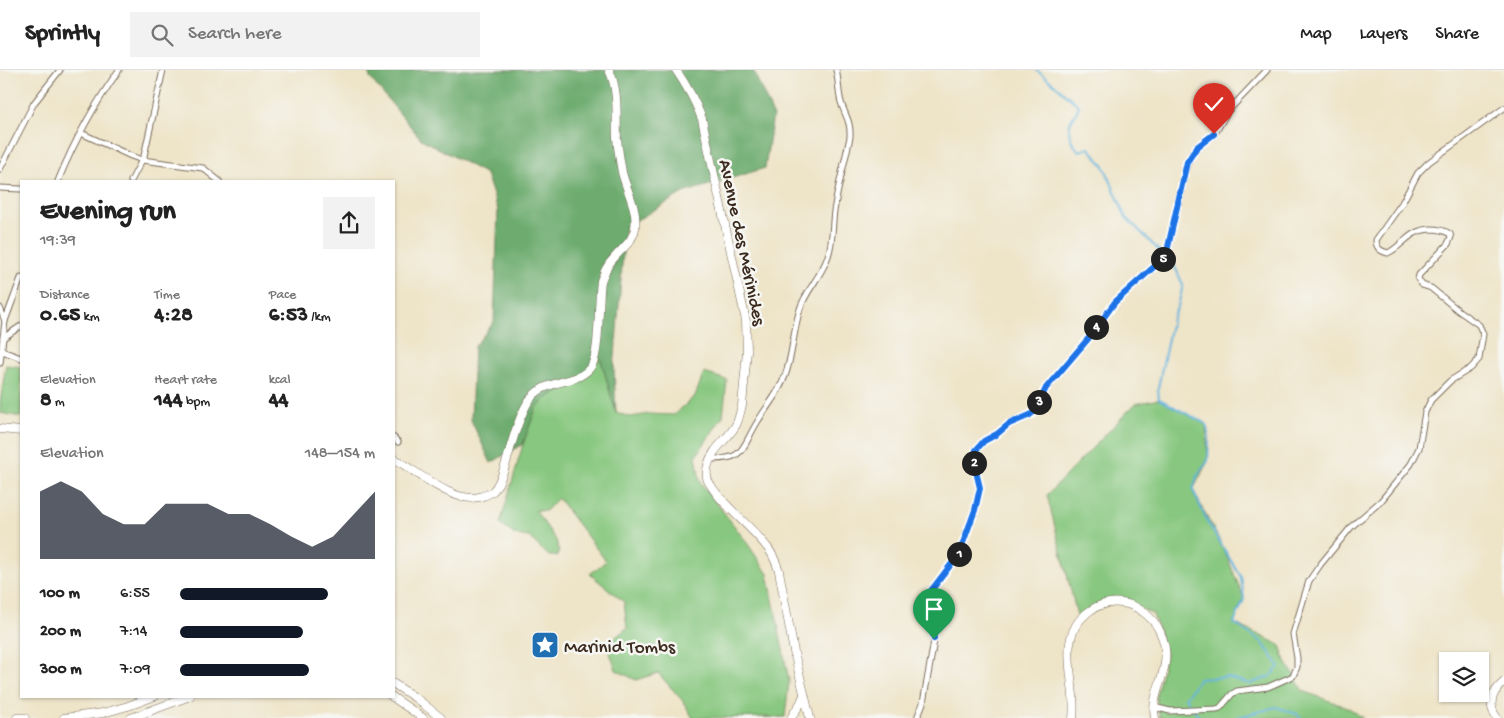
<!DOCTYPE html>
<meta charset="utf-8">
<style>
:root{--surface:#fff;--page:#f2f2f2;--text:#222;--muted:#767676;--line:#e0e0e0;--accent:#111827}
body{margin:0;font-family:"Gochi Hand",sans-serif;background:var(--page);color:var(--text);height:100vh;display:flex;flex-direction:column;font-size:19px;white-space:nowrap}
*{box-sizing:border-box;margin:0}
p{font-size:16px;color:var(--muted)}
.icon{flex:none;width:28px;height:28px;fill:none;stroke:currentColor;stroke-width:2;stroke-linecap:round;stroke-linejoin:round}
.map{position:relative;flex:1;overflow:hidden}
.side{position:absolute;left:20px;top:110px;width:375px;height:518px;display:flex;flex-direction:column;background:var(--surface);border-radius:0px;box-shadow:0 1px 4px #0004}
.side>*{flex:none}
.fabs{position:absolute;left:1439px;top:582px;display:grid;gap:10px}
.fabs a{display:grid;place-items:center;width:50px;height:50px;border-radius:0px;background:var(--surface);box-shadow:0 1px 4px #0004;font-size:25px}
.pin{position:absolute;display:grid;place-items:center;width:42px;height:42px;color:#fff;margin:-51px -21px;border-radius:50% 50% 50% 0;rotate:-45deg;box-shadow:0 0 5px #0007}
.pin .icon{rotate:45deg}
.km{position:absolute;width:25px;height:25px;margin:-12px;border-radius:50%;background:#222;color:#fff;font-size:14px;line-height:25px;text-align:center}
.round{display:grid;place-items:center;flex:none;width:52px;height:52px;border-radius:0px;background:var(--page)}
.overview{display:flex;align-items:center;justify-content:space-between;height:85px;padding:0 20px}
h1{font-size:28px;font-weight:700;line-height:38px}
.stats{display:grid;grid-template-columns:repeat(3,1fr);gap:8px;height:85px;padding:5px 20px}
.stats div{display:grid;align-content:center}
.stats b{font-size:21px;font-weight:700}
.stats small{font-size:14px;font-weight:400}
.stats p{font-size:14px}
.chart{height:140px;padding:10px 20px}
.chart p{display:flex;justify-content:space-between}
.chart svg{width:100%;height:90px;margin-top:5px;fill:var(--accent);opacity:.7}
ul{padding:0 20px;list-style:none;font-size:16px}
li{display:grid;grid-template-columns:80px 60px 1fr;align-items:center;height:38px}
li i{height:12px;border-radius:6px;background:var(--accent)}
header{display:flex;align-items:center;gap:30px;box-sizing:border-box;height:70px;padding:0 25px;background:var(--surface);border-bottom:1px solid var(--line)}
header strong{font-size:24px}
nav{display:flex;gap:28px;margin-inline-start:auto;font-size:18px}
.search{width:350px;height:45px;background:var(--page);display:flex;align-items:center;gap:12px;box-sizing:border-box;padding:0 18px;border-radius:0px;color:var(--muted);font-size:19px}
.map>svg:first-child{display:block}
.green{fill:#87c77f;stroke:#61784e}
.forest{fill:#6dac6e;stroke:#546b46}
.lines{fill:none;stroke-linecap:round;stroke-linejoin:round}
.stream{stroke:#64b4de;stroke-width:2}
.street-casing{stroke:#7a6b5a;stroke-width:7}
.secondary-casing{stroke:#7a6b5a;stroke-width:9}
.primary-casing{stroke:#7a6b5a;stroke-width:9}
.street{stroke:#fff;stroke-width:5}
.secondary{stroke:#fff;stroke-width:8}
.primary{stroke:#fff;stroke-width:8}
.route-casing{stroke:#fff;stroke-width:10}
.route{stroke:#1a73e8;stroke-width:6}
.labels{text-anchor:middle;stroke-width:5;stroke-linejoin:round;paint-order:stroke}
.street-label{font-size:19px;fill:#3b2a1e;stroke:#f6f6f2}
.poi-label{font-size:19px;fill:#3b2a1e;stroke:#f6f6f2;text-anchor:start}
</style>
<header>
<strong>Sprintly</strong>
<div class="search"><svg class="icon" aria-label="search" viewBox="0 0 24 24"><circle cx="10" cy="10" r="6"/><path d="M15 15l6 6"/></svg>Search here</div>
<nav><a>Map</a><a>Layers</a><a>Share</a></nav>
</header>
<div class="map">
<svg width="1504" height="648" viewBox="0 0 1504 648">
<rect width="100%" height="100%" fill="#f6f6f2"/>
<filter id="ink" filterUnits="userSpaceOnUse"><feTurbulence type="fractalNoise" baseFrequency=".02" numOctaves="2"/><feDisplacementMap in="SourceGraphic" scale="10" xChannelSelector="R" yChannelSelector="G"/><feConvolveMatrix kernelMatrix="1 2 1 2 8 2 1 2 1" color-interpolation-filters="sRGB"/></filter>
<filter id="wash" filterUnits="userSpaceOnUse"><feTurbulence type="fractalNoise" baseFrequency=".0096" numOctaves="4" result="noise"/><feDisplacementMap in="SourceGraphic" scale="20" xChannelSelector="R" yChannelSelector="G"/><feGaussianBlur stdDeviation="1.12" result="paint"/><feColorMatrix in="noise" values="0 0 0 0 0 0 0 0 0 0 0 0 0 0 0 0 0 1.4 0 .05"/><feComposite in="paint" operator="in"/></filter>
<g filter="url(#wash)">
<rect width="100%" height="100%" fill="#eee4c8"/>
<g class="green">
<path d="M 600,287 L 616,343 L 631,347 L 649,344 L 674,345 L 695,326 L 704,303 L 727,310 L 723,346 L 696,386 L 700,412 L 743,467 L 768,504 L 789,611 L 785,647 L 693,648 L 682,630 L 658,603 L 636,610 L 616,600 L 607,574 L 627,558 L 624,532 L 590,504 L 606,491 L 558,428 L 546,441 L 535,440 L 556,470 L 559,482 L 557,486 L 549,486 L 529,467 L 515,465 L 500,454 L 523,374 L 536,338 L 547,328 L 560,320 Z"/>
<path d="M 6,295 L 21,297 L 21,347 L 0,343 L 0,333 Z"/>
<path d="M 1159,329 L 1206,354 L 1208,391 L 1193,420 L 1224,479 L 1244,529 L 1234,553 L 1280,575 L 1285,590 L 1303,621 L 1349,638 L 1363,648 L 1160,648 L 1156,626 L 1166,584 L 1153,544 L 1118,530 L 1078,549 L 1047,425 L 1135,334 Z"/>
</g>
<path class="forest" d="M 368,0 L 753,0 L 773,45 L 765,98 L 683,123 L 625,157 L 614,299 L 616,343 L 600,287 L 587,307 L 547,328 L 536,338 L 523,374 L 491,393 L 471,350 L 474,277 L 494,252 L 498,140 L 486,104 L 421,69 L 370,8 Z"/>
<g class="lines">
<g class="stream">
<path d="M 1036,0 L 1053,13 L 1079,36 C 1077,43 1074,45 1071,51 C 1066,62 1072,74 1079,81 L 1089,78 L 1104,96 L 1126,147 L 1175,197 L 1183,215 L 1178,236 L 1172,249 L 1158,318 L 1159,329 L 1206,354 L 1209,366 L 1208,391 L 1197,406 L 1193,420 L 1208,453 L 1241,507 L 1244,529 L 1234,553 L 1262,572 L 1279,596 L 1271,606 L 1250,614 L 1227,607 L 1199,609 L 1185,628 L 1200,648"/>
<path d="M 1235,648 L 1276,637 L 1297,644 L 1301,648"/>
</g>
</g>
</g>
<g filter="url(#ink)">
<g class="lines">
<defs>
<g id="street">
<path d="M 81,63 L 131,86 L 142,90 L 203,98 L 219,111"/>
<path d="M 0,99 L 34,33 L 60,0"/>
<path d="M 58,111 C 74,72 94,35 119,0"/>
<path d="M 131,111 L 144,86 L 163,0"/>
<path d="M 0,118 L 21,119"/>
<path d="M 0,238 L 5,251"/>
<path d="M 3,268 L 21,256"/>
<path d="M 2,281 L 21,288"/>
<path d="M 0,293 L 5,251 L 21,208"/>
<path d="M 394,368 L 398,372"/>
<path d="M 710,389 C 746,390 741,378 758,351 C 767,336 779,323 785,306 C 793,285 793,261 800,239 C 806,220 822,206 828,186 C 833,172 832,156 834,141 C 838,116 845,91 850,67 C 851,51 845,46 841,32 C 838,22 839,11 836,0"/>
<path d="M 1154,637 L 1170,641 L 1216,639 L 1220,638 L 1232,624 L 1237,621 L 1268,617 L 1293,606 L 1297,597 L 1297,588 L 1293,564 L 1309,511 L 1320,495 L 1352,456 L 1381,431 L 1411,394 L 1419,378 L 1425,342 L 1431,330 L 1450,311 L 1471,298 L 1479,289 L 1483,264 L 1479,255 L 1459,241 L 1431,218 L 1422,215 L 1418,209 L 1419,205 L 1448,174 L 1451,167 L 1450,164 C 1444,160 1439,159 1431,159 C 1409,160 1405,174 1388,183 C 1380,181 1376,178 1376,170 L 1402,133 L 1418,103 L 1429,92 L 1504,38"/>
<path d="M 917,648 L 923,633 L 933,577 L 934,569 L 928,532 L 930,522 L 959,484 L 975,439 L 980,418 L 974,393 L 976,380 L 984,371 L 997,364 L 1009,354 L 1030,345 L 1035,341 L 1046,318 L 1088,269 L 1098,253 L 1115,232 L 1166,186 L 1180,127 L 1185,100 L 1192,83 L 1201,73 L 1214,65 L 1228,41 L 1267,0"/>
</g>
<g id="secondary">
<path d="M 676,0 C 687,16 695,30 702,49 L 746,251 L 747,281 L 742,336 C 740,342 739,349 736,355 C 728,369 712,379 708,395 C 706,402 706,409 710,414 C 722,435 751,456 767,477 C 773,484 776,492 779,501 L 794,582 L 810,648"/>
<path d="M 0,359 L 21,361"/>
<path d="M 394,389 C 416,400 453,434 479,427 C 484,426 489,424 493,421 C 500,414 503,402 506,393 C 512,373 517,351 528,332 C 544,306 579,317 592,295 C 600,279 598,232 601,211 C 604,203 607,195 614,188 C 622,178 633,172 635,158 C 638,138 626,120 622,102 C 620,91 618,79 617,68 C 616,46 619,20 609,0"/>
<path d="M 1073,648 C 1078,614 1054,569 1087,543 C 1096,535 1110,531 1122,533 C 1138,535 1154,548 1160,562 C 1177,597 1149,619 1155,648"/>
<path d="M 1497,648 C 1487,635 1492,622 1504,612"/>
</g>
<g id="primary">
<path d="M 394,614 L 417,629 L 441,648"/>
<path d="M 391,626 L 423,648"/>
<path d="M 17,648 L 25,648"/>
<path d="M 64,648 L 103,643 L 128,636 L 155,626"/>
<path d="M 131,648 L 190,626"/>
<path d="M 791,648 L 800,634 L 804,625"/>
</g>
</defs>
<use href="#street" class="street-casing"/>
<use href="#secondary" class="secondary-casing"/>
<use href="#primary" class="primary-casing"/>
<use href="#street" class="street"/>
<use href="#secondary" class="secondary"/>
<use href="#primary" class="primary"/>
</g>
</g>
<g class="lines" filter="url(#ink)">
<defs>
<path id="route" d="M 934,569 L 928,532 L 930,522 L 959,484 L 975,440 L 980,418 L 974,393 L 976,380 L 984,371 L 997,364 L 1009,354 L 1030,345 L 1035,341 L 1046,318 L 1088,269 L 1115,232 L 1166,186 L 1187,92 L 1197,77 L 1214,64"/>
</defs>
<use href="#route" class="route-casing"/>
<use href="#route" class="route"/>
</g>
<defs>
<symbol id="sight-square" viewBox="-11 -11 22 22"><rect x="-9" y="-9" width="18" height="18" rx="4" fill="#1f6fb2" stroke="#f6f6f2"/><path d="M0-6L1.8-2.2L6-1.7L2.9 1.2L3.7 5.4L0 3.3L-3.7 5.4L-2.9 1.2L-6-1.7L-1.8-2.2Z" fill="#fff"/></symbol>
</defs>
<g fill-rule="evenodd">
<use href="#sight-square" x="529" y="559" width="32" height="32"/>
</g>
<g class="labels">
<g class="street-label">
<text transform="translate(744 172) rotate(78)" y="7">Avenue des Mérinides</text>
</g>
<g class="poi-label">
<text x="564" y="582">Marinid Tombs</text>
</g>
</g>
</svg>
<div class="fabs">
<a><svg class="icon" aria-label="layers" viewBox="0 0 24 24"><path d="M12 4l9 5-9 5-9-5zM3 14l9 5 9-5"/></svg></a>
</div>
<div class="pin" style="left:934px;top:569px;background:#1e9e55"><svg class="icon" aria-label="arrive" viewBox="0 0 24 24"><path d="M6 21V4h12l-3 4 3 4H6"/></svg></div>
<div class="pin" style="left:1214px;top:64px;background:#d93025"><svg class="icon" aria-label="check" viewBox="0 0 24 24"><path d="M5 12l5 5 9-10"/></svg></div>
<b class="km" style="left:959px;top:484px">1</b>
<b class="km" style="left:974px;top:393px">2</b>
<b class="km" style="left:1039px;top:332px">3</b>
<b class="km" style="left:1096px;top:257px">4</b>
<b class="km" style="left:1163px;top:189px">5</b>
<section class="side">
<div class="overview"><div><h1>Evening run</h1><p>19:39</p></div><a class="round"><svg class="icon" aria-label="share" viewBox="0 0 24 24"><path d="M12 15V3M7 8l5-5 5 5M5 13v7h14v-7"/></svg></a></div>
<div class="stats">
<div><p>Distance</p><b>0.65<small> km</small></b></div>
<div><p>Time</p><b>4:28</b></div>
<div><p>Pace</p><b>6:53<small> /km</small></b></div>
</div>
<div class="stats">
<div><p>Elevation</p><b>8<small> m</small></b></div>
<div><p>Heart rate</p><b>144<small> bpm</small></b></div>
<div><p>kcal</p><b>44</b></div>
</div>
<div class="chart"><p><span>Elevation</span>148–154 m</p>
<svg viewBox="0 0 160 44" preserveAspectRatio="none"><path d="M0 44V11L10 6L20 11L30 22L40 27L50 27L60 17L70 17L80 17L90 22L100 22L110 27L120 33L130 38L140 33L150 22L160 11V44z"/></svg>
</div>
<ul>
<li><b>100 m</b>6:55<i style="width:76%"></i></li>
<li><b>200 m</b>7:14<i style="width:63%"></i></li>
<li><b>300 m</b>7:09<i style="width:66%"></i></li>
</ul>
</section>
</div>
